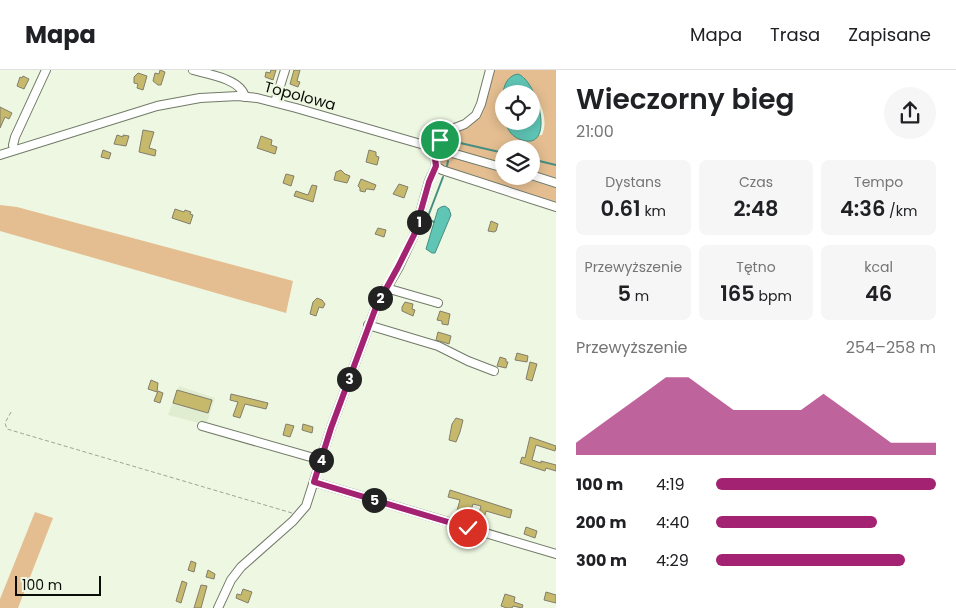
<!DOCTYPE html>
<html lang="pl">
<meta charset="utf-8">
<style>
:root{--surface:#fff;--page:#f6f6f6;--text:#202124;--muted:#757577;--line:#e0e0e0;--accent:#a32272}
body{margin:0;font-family:Poppins,sans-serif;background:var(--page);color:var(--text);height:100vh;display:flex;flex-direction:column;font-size:19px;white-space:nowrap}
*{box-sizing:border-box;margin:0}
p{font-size:16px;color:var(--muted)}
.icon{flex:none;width:28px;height:28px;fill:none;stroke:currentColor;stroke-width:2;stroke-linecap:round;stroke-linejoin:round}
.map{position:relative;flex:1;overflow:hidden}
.side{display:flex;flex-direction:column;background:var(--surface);width:400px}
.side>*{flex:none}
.fabs{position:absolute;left:495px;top:15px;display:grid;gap:10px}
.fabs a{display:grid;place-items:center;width:45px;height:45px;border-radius:50%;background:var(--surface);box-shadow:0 2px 12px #0003;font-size:25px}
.scale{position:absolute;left:15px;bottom:12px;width:86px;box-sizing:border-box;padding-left:5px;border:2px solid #0a0d07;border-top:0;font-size:14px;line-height:18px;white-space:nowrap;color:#0a0d07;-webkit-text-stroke:4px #eef7e2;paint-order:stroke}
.pin{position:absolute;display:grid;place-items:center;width:42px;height:42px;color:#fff;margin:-21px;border:2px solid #fff;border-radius:50%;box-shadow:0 1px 5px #0007}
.km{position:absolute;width:25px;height:25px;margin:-12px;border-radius:50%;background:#222;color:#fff;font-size:14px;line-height:25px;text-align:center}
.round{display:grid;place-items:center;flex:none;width:52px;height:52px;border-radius:26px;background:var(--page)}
.headline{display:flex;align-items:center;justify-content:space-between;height:85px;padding:0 20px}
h1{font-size:28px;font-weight:600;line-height:38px}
.figures{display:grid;grid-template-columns:repeat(3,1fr);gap:8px;height:85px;padding:5px 20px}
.figures div{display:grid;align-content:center;border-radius:8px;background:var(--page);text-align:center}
.figures b{font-size:21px;font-weight:600}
.figures small{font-size:14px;font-weight:400}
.figures p{font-size:14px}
.chart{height:140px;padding:10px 20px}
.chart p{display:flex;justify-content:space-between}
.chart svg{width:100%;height:90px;margin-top:5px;fill:var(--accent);opacity:.7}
ul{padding:0 20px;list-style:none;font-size:16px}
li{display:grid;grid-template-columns:80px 60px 1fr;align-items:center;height:38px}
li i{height:12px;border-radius:6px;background:var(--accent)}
header{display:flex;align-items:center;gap:30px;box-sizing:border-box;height:70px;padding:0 25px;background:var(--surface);border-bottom:1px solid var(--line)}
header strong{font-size:24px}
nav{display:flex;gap:28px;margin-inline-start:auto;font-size:18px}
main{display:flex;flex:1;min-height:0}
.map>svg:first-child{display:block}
.built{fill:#e1edd1}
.green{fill:#e4be91;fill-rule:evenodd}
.water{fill:#5fc6b6;stroke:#468e82}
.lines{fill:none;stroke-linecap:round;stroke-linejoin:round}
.stream{stroke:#468e82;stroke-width:2}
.building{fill:#c7b96c;stroke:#827e6b}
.minor-casing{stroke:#727a68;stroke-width:10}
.path{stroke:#9ea595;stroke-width:1;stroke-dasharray:4 2.5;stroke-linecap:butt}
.minor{stroke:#fff;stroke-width:8}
.route-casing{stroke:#fff;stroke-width:10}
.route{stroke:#a32272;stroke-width:6}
.labels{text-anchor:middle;stroke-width:4.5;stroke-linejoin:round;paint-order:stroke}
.street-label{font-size:15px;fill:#0a0d07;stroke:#eef7e2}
</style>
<header>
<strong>Mapa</strong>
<nav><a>Mapa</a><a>Trasa</a><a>Zapisane</a></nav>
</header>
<main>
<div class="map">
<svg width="556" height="538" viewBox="0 0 556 538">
<rect width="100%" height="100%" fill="#eef7e2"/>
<path class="built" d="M 179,316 L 215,328 L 206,355 L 168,345 Z"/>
<g class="green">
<path d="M 493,0 L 556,0 L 556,109 L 531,102 L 531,79 L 504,79 L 504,94 L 444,77 L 443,73 C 451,58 458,62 471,54 C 483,46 488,14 493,0 ZM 523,6 C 534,22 551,44 542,65 L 517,68 C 501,57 502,37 503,20 Z"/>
<path d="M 443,85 L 504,103 L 504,106 L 516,106 L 556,118 L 556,133 L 447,98 L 438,91 Z"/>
<path d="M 0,135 L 17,137 L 293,211 L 286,243 L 0,161 Z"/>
<path d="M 35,442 L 53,448 L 18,538 L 0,538 L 0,529 Z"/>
</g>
<g class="water">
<path d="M 518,4 C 538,11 556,81 522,70 C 512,67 508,61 505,51 L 531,51 L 531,24 L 504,24 L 504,48 L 503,45 C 502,32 500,7 518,4 Z"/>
<path d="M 445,136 L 449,139 L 451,145 L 435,183 L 432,183 L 426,179 L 438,139 L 441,137 Z"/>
</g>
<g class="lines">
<g class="stream">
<path d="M 447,70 L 504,83"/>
<path d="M 531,89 L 556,95"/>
<path d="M 447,96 L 448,91"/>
<path d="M 434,152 L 427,149 L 443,107"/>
</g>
</g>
<g class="building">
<path d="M 160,0 L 165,2 L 161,15 L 158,15 L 153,11 L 155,3 L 159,4 Z"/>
<path d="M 271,0 L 276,0 L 273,10 L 265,7 L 266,2 L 270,3 Z"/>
<path d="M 294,0 L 300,0 L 297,11 L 300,12 L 298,17 L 290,14 Z"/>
<path d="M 138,3 L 147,6 L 143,20 L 137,18 L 138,14 L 134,13 L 134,7 Z"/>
<path d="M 23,6 L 29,9 L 24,19 L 17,16 L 20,7 L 22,8 Z"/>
<path d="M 0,37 L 12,43 L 9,49 L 5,47 L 0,58 Z"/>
<path d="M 143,60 L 154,62 L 149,78 L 156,80 L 155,86 L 139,82 Z"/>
<path d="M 117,65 L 123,67 L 123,65 L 129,66 L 126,76 L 114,74 Z"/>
<path d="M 261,66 L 272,70 L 271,75 L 277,77 L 275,84 L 257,78 Z"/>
<path d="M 103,80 L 111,83 L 109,89 L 101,87 Z"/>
<path d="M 369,80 L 376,82 L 376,86 L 379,87 L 377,95 L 366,92 Z"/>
<path d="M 341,100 L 345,104 L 350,106 L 347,113 L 334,110 L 336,102 Z"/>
<path d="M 286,104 L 294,106 L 291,116 L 283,113 Z"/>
<path d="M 361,109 L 376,115 L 374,120 L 368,119 L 366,119 L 365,122 L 360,121 L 360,118 L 358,116 Z"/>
<path d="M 399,114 L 408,117 L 404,128 L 393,124 Z"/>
<path d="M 312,115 L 317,116 L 313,132 L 294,126 L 296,121 L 308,125 Z"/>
<path d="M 175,139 L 184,142 L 185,140 L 191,142 L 190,144 L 193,145 L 190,154 L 172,148 Z"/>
<path d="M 491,151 L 498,154 L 496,161 L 494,162 L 488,161 Z"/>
<path d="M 378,158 L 386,160 L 384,167 L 375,164 Z"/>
<path d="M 317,228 L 322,230 L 325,234 L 323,238 L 319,237 L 316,246 L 310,244 L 313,232 Z"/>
<path d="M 405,232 L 413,234 L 412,239 L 415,240 L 413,246 L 402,241 L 402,237 Z"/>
<path d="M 440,241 L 450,244 L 448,255 L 442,254 L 442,251 L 437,250 Z"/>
<path d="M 438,262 L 451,266 L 449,274 L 436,270 Z"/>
<path d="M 517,283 L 528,286 L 527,292 L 515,290 Z"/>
<path d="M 500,287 L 506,289 L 506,292 L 508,292 L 506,298 L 497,296 Z"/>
<path d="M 530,292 L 537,294 L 532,311 L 526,309 Z"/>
<path d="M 151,310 L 158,313 L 157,322 L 148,319 Z"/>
<path d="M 177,320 L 212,330 L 208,343 L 173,333 Z"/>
<path d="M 158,321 L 163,323 L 160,333 L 154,331 Z"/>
<path d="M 231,324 L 268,333 L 266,339 L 245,334 L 240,348 L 233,346 L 238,332 L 230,330 Z"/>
<path d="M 456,348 L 463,350 L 460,362 L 456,372 L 449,370 L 452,354 Z"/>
<path d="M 286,354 L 294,356 L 290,367 L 283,365 Z"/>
<path d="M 303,354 L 313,357 L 312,363 L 302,360 Z"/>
<path d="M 530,367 L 556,376 L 555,381 L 536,375 L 532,390 L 541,393 L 541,391 L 556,395 L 556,401 L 546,398 L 545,401 L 520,393 L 522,387 L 525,388 Z"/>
<path d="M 450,420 L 512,440 L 510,448 L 486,441 L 484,448 L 478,447 L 481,436 L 473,434 L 469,447 L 456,444 L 460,430 L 448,427 Z"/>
<path d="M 526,457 L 537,461 L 535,468 L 524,464 Z"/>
<path d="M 191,491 L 196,493 L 194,502 L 188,500 Z"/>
<path d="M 208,500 L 215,504 L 214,509 L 206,507 Z"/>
<path d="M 182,511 L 187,513 L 181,533 L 176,531 Z"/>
<path d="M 201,515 L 207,516 L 201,538 L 194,538 Z"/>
<path d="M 243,519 L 252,522 L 248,533 L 236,528 L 237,524 L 241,525 Z"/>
<path d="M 546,522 L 556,525 L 556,533 L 544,530 Z"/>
<path d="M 505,524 L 515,527 L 514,532 L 523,535 L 522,538 L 513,536 L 512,538 L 507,538 L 501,536 Z"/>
</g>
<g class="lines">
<defs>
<g id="minor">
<path d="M 193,0 C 208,4 241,9 245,27"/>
<path d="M 275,32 L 285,0"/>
<path d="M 14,80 L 13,75 L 15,67 L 46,0"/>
<path d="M 0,85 L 157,36 L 200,28 L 238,26 L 257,28 L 296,38 L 504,98"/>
<path d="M 436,96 L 442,100 L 556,137"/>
<path d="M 531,105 L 556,113"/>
<path d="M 386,218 L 438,233"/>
<path d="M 368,255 L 438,276 L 468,291 L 494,301"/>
<path d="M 202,356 L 321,390"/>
<path d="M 314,412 L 556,484"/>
<path d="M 218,538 L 231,510 L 241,497 L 293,451 L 306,436 L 331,358 L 376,237 L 399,197 L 414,165 L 429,111 L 436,96 L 435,89 L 440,70 L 447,61 L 465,54 L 476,45 L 481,34 L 490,0"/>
</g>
</defs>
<use href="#minor" class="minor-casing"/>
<path class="path" d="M 11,342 L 5,353 L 7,359 L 292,443"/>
<use href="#minor" class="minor"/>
</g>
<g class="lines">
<defs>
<path id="route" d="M 440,70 L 435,89 L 436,96 L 429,112 L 414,165 L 398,197 L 376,237 L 331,358 L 314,412 L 468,458"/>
</defs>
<use href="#route" class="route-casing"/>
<use href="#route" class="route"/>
</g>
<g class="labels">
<g class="street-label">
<text transform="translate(300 26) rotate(15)" y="5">Topolowa</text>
</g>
</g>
</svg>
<div class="fabs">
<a><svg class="icon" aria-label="locate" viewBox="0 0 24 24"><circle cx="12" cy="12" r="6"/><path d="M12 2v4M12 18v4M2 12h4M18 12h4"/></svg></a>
<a><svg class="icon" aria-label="layers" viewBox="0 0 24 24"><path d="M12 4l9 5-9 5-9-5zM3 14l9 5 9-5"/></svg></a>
</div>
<div class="scale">100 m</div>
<div class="pin" style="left:440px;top:70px;background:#1e9e55"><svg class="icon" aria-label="arrive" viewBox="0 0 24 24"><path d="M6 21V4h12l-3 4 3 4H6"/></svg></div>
<div class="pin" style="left:468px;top:458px;background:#d93025"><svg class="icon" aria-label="check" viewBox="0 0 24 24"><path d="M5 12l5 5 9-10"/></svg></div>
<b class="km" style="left:419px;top:152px">1</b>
<b class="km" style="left:380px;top:228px">2</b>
<b class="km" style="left:349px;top:309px">3</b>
<b class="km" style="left:321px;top:390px">4</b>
<b class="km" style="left:374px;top:430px">5</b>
</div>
<section class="side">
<div class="headline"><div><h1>Wieczorny bieg</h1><p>21:00</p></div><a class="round"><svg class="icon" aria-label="share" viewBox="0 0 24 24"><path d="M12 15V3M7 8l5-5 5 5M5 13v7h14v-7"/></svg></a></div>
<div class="figures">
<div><p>Dystans</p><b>0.61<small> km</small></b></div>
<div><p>Czas</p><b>2:48</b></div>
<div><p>Tempo</p><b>4:36<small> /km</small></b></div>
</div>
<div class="figures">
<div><p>Przewyższenie</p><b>5<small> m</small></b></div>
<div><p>Tętno</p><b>165<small> bpm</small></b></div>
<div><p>kcal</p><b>46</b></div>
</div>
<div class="chart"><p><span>Przewyższenie</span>254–258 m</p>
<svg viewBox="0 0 160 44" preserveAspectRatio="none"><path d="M0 44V38L10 30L20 22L30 14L40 6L50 6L60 14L70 22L80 22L90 22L100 22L110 14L120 22L130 30L140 38L150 38L160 38V44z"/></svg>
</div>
<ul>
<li><b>100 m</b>4:19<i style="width:100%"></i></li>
<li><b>200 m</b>4:40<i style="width:73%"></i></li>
<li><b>300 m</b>4:29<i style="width:86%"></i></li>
</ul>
</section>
</main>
